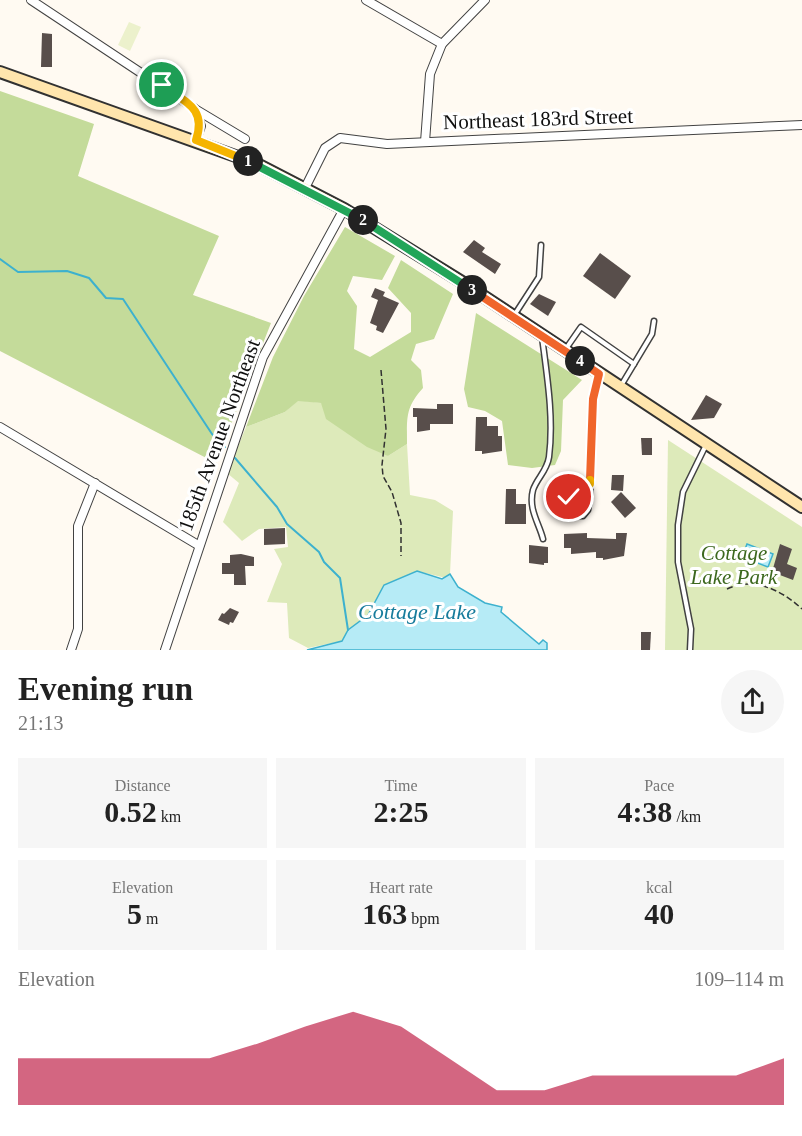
<!DOCTYPE html>
<meta charset="utf-8">
<style>
:root{--surface:#fff;--page:#f6f6f6;--text:#222;--muted:#767676;--accent:#c1264c}
body{margin:0;font-family:"Times New Roman",serif;background:var(--page);color:var(--text);height:100vh;display:flex;flex-direction:column;font-size:22px;white-space:nowrap}
*{box-sizing:border-box;margin:0}
p{font-size:20px;color:var(--muted)}
.icon{flex:none;width:33px;height:33px;fill:none;stroke:currentColor;stroke-width:2;stroke-linecap:round;stroke-linejoin:round}
.map{position:relative;height:650px;overflow:hidden}
.details{display:flex;flex-direction:column;background:var(--surface);flex:1}
.details>*{flex:none}
.pin{position:absolute;display:grid;place-items:center;width:51px;height:51px;color:#fff;margin:-26px;border:3px solid #fff;border-radius:50%;box-shadow:0 2px 6px #0007}
.km{position:absolute;width:30px;height:30px;margin:-15px;border-radius:50%;background:#222;color:#fff;font-size:16px;line-height:30px;text-align:center}
.round{display:grid;place-items:center;flex:none;width:63px;height:63px;border-radius:32px;background:var(--page)}
.summary{display:flex;align-items:center;justify-content:space-between;height:102px;padding:0 18px}
h1{font-size:33px;font-weight:700;line-height:45px}
.metrics{display:grid;grid-template-columns:repeat(3,1fr);gap:9px;height:102px;padding:6px 18px}
.metrics div{display:grid;align-content:center;border-radius:0px;background:var(--page);text-align:center}
.metrics b{font-size:30px;font-weight:700}
.metrics small{font-size:16px;font-weight:400}
.metrics p{font-size:16px}
.chart{height:168px;padding:12px 18px}
.chart p{display:flex;justify-content:space-between}
.chart svg{width:100%;height:108px;margin-top:6px;fill:var(--accent);opacity:.7}
.map>svg:first-child{display:block}
.green{fill:#ddeaba}
.forest{fill:#c4db9a}
.pitch{fill:#ecf1cc}
.water{fill:#b6ebf6;stroke:#3db1ce;stroke-width:1.5}
.lines{fill:none;stroke-linecap:round;stroke-linejoin:round}
.stream{stroke:#3db1ce;stroke-width:2}
.building{fill:#584e4b}
.lane-casing{stroke:#424242;stroke-width:7}
.street-casing{stroke:#424242;stroke-width:10}
.secondary-casing{stroke:#313131;stroke-width:14}
.path{stroke:#313131;stroke-width:1.5;stroke-dasharray:6 3;stroke-linecap:butt}
.lane{stroke:#fff;stroke-width:4}
.street{stroke:#fff;stroke-width:8}
.secondary{stroke:#ffe5ad;stroke-width:10}
.split-1-casing{stroke:#fff;stroke-width:12}
.split-2-casing{stroke:#fff;stroke-width:12}
.split-3-casing{stroke:#fff;stroke-width:12}
.split-4-casing{stroke:#fff;stroke-width:12}
.split-5-casing{stroke:#fff;stroke-width:12}
.split-6-casing{stroke:#fff;stroke-width:12}
.split-1{stroke:#f5b400;stroke-width:8}
.split-2{stroke:#22a559;stroke-width:8}
.split-3{stroke:#22a559;stroke-width:8}
.split-4{stroke:#f0652b;stroke-width:8}
.split-5{stroke:#f0652b;stroke-width:8}
.split-6{stroke:#f5b400;stroke-width:8}
.labels{text-anchor:middle;stroke-width:6;stroke-linejoin:round;paint-order:stroke}
.street-label{font-size:21px;fill:#0f0f0f;stroke:#fff}
.park-label{font-size:21px;font-style:italic;fill:#3c681e;stroke:#fff}
.water-label{font-size:22px;font-style:italic;fill:#177c9c;stroke:#fff}
</style>
<div class="map">
<svg width="802" height="650" viewBox="0 0 802 650">
<rect width="100%" height="100%" fill="#fffaf2"/>
<g class="green">
<path d="M 298,400 L 321,403 L 388,456 L 407,444 L 410,495 L 435,500 L 453,511 L 450,574 L 446,578 L 417,571 L 384,585 L 368,615 L 348,630 L 342,641 L 308,648 L 289,638 L 287,603 L 267,602 L 282,564 L 274,549 L 288,547 L 286,527 L 259,529 L 242,541 L 223,522 L 239,483 L 227,473 L 246,427 L 285,412 Z"/>
<path d="M 668,440 L 802,527 L 802,650 L 665,650 Z"/>
</g>
<g class="forest">
<path d="M 0,91 L 94,124 L 78,176 L 219,236 L 193,295 L 271,323 L 216,463 L 0,351 Z"/>
<path d="M 345,227 L 395,256 L 382,280 L 353,276 L 347,291 L 357,306 L 354,349 L 370,357 L 411,332 L 411,313 L 388,288 L 401,260 L 453,294 L 434,339 L 416,344 L 411,360 L 421,370 L 423,388 C 405,408 407,418 407,444 L 388,456 L 367,447 L 326,419 L 321,403 L 298,401 L 285,412 L 246,427 L 273,357 L 304,296 Z"/>
<path d="M 476,313 L 582,380 L 563,400 L 561,451 L 555,465 L 532,468 L 508,465 L 502,421 L 485,411 L 468,407 L 464,389 Z"/>
</g>
<path class="pitch" d="M 129,22 L 141,27 L 130,51 L 118,45 Z"/>
<g class="water">
<path d="M 747,544 L 773,554 L 768,567 L 742,557 Z"/>
<path d="M 417,571 L 442,579 L 450,574 L 458,587 L 485,603 L 502,607 L 501,612 L 539,644 L 543,640 L 547,643 L 547,650 L 307,650 L 342,641 L 348,630 L 368,615 L 384,585 Z"/>
</g>
<g class="lines">
<g class="stream">
<path d="M 0,259 L 18,272 L 67,271 L 89,278 L 106,298 L 123,299 L 212,434 L 225,447"/>
<path d="M 235,458 L 277,507 L 287,524 L 319,552 L 324,562 L 340,578 L 348,630"/>
</g>
</g>
<g class="building">
<path d="M 42,33 L 52,34 L 52,67 L 41,67 Z"/>
<path d="M 474,240 L 485,248 L 482,252 L 501,264 L 495,274 L 463,252 Z"/>
<path d="M 600,253 L 631,276 L 615,299 L 583,276 Z"/>
<path d="M 375,288 L 385,292 L 383,296 L 399,303 L 383,333 L 376,330 L 377,326 L 370,323 L 378,300 L 371,297 Z"/>
<path d="M 539,294 L 556,302 L 548,316 L 530,304 Z"/>
<path d="M 706,395 L 722,404 L 714,418 L 691,420 Z"/>
<path d="M 437,404 L 453,404 L 453,424 L 430,424 L 430,430 L 417,432 L 417,417 L 413,417 L 413,408 L 437,409 Z"/>
<path d="M 476,417 L 487,417 L 487,426 L 498,426 L 498,436 L 502,436 L 502,451 L 482,454 L 482,451 L 475,451 Z"/>
<path d="M 641,438 L 652,438 L 652,455 L 642,455 Z"/>
<path d="M 612,475 L 624,475 L 623,491 L 611,490 Z"/>
<path d="M 506,489 L 516,489 L 516,504 L 526,504 L 526,524 L 505,524 Z"/>
<path d="M 621,492 L 636,508 L 625,518 L 611,502 Z"/>
<path d="M 285,528 L 285,544 L 264,545 L 264,529 Z"/>
<path d="M 587,533 L 587,538 L 616,539 L 616,533 L 627,533 L 624,556 L 603,560 L 603,558 L 596,558 L 596,552 L 571,554 L 571,548 L 564,548 L 564,534 Z"/>
<path d="M 780,544 L 792,549 L 787,564 L 797,568 L 793,580 L 772,572 Z"/>
<path d="M 529,545 L 548,547 L 548,563 L 544,563 L 544,565 L 529,563 Z"/>
<path d="M 241,554 L 254,557 L 254,566 L 245,566 L 246,585 L 234,585 L 234,574 L 222,574 L 222,563 L 230,563 L 230,555 Z"/>
<path d="M 230,608 L 239,612 L 233,623 L 230,622 L 229,625 L 218,620 L 222,613 L 224,614 Z"/>
<path d="M 641,632 L 651,632 L 650,650 L 641,650 Z"/>
</g>
<g class="lines">
<defs>
<g id="lane">
<path d="M 515,314 L 539,277 L 541,245"/>
<path d="M 542,337 C 547,376 554,418 549,457 C 547,471 537,478 533,490 C 528,509 539,523 543,539"/>
<path d="M 565,350 L 581,327 L 634,364"/>
<path d="M 622,384 L 652,334 L 654,321"/>
<path d="M 590,484 C 576,492 562,497 568,516 L 583,516 L 588,510 L 590,497 L 593,399 L 599,375"/>
<path d="M 690,650 L 691,629 L 678,562 L 678,525 L 683,492 L 706,445"/>
</g>
<g id="street">
<path d="M 31,0 L 194,108 L 201,126 L 196,140"/>
<path d="M 366,0 L 442,44"/>
<path d="M 195,109 L 245,139"/>
<path d="M 425,142 L 430,74 L 442,44 L 485,0"/>
<path d="M 305,188 L 325,148 L 340,138 L 387,144 L 802,125"/>
<path d="M 0,427 L 198,545"/>
<path d="M 71,650 L 78,629 L 78,526 L 95,483"/>
<path d="M 165,650 L 263,357 L 344,209"/>
</g>
<path id="secondary" d="M 0,72 L 255,163 L 344,209 L 462,282 L 802,507"/>
</defs>
<use href="#lane" class="lane-casing"/>
<use href="#street" class="street-casing"/>
<use href="#secondary" class="secondary-casing"/>
<g class="path">
<path d="M 381,370 L 386,429 L 382,465 L 383,476 L 392,492 L 401,523 L 401,556"/>
<path d="M 727,589 C 754,576 783,591 802,609"/>
</g>
<use href="#lane" class="lane"/>
<use href="#street" class="street"/>
<use href="#secondary" class="secondary"/>
</g>
<g class="lines">
<defs>
<path id="split-1" d="M 162,85 C 185,102 207,108 196,140 L 248,161"/>
<path id="split-2" d="M 248,161 L 363,220"/>
<path id="split-3" d="M 363,220 L 472,290"/>
<path id="split-4" d="M 472,290 L 580,361"/>
<path id="split-5" d="M 580,361 L 599,374 L 593,399 L 590,480"/>
<path id="split-6" d="M 569,497 L 590,484 L 590,480"/>
</defs>
<use href="#split-1" class="split-1-casing"/>
<use href="#split-2" class="split-2-casing"/>
<use href="#split-3" class="split-3-casing"/>
<use href="#split-4" class="split-4-casing"/>
<use href="#split-5" class="split-5-casing"/>
<use href="#split-6" class="split-6-casing"/>
<use href="#split-1" class="split-1"/>
<use href="#split-2" class="split-2"/>
<use href="#split-3" class="split-3"/>
<use href="#split-4" class="split-4"/>
<use href="#split-5" class="split-5"/>
<use href="#split-6" class="split-6"/>
</g>
<g class="labels">
<g class="street-label">
<text transform="translate(538 119) rotate(-2)" y="7">Northeast 183rd Street</text>
<text transform="translate(219 435) rotate(-70)" y="7">185th Avenue Northeast</text>
</g>
<g class="park-label">
<text x="734" y="560">Cottage<tspan x="734" dy="24">Lake Park</tspan></text>
</g>
<g class="water-label">
<text x="417" y="619">Cottage Lake</text>
</g>
</g>
</svg>
<div class="pin" style="left:162px;top:85px;background:#1e9e55"><svg class="icon" aria-label="arrive" viewBox="0 0 24 24"><path d="M6 21V4h12l-3 4 3 4H6"/></svg></div>
<div class="pin" style="left:569px;top:497px;background:#d93025"><svg class="icon" aria-label="check" viewBox="0 0 24 24"><path d="M5 12l5 5 9-10"/></svg></div>
<b class="km" style="left:248px;top:161px">1</b>
<b class="km" style="left:363px;top:220px">2</b>
<b class="km" style="left:472px;top:290px">3</b>
<b class="km" style="left:580px;top:361px">4</b>
</div>
<section class="details">
<div class="summary"><div><h1>Evening run</h1><p>21:13</p></div><a class="round"><svg class="icon" aria-label="share" viewBox="0 0 24 24"><path d="M12 15V3M7 8l5-5 5 5M5 13v7h14v-7"/></svg></a></div>
<div class="metrics">
<div><p>Distance</p><b>0.52<small> km</small></b></div>
<div><p>Time</p><b>2:25</b></div>
<div><p>Pace</p><b>4:38<small> /km</small></b></div>
</div>
<div class="metrics">
<div><p>Elevation</p><b>5<small> m</small></b></div>
<div><p>Heart rate</p><b>163<small> bpm</small></b></div>
<div><p>kcal</p><b>40</b></div>
</div>
<div class="chart"><p><span>Elevation</span>109–114 m</p>
<svg viewBox="0 0 160 44" preserveAspectRatio="none"><path d="M0 44V25L10 25L20 25L30 25L40 25L50 19L60 12L70 6L80 12L90 25L100 38L110 38L120 32L130 32L140 32L150 32L160 25V44z"/></svg>
</div>
</section>
